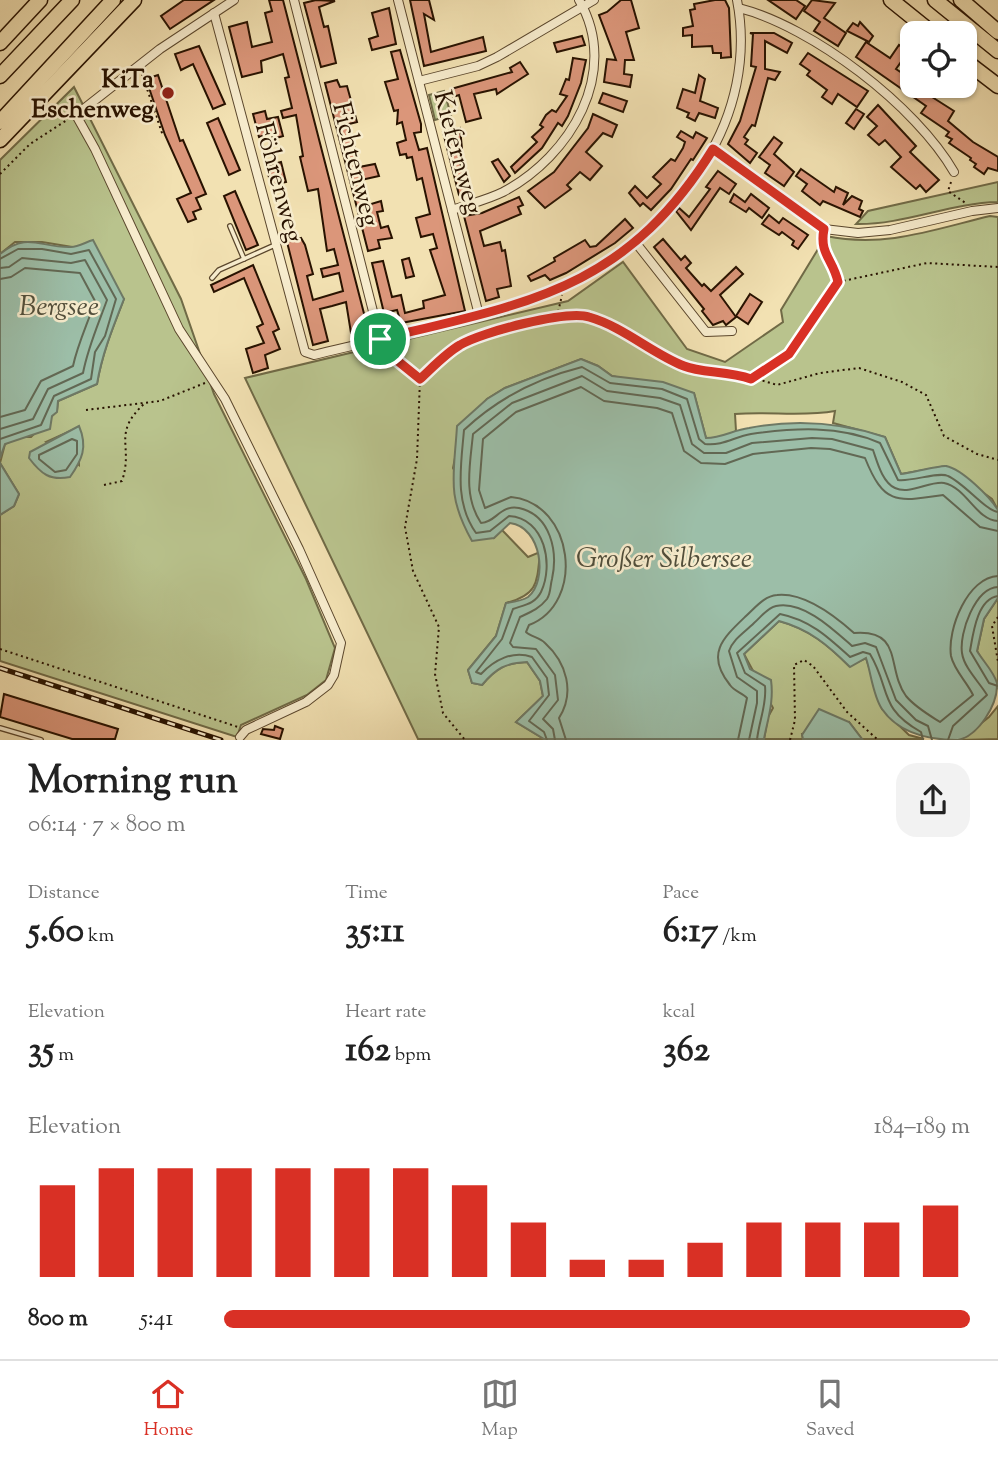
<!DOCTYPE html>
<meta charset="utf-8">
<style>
:root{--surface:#fff;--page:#f2f2f2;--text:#222;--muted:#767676;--line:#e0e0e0;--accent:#d93025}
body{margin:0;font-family:"Sorts Mill Goudy",serif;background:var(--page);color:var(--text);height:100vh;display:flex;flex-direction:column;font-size:26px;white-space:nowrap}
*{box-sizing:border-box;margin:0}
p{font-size:23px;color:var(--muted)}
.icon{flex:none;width:38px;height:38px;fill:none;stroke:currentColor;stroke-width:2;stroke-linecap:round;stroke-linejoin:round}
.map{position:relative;height:740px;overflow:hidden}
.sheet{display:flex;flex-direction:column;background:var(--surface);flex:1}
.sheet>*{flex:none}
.tools{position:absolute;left:900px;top:21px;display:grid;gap:14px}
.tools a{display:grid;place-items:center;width:77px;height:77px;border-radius:14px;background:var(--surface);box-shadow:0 2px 5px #0004;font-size:35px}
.pin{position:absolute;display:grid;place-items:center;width:60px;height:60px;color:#fff;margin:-30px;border:4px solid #fff;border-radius:50%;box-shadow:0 2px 7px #0007}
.round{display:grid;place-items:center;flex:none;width:74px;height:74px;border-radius:21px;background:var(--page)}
.headline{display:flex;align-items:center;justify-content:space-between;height:119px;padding:0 28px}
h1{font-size:38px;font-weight:700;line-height:52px}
.stats{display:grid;grid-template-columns:repeat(3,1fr);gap:10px;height:119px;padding:7px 28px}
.stats div{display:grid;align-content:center}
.stats b{font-size:35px;font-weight:700}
.stats small{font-size:19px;font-weight:400}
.stats p{font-size:19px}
.chart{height:196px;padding:14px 28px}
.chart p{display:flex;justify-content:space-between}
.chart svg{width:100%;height:126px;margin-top:7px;stroke:var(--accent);stroke-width:6}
ul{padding:0 28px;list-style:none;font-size:23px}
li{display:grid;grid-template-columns:112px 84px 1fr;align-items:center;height:52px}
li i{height:18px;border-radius:9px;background:var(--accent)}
.tab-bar{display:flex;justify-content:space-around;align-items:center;height:98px;border-top:2px solid var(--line);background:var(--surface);font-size:19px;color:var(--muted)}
.tab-bar a{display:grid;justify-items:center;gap:4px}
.tab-bar .current{color:var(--accent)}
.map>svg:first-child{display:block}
.green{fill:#b9c38d;stroke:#706a46;stroke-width:2;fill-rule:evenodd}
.water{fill:#9cbea8;stroke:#6e7965;stroke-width:2}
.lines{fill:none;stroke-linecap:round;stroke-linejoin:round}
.shore{stroke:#626854;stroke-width:2}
.building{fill:#db967a;stroke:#281200;stroke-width:2}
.lane-casing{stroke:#5a462c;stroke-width:6}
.street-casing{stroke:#5a462c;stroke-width:10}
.highway-casing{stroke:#281200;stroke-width:17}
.path{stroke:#281200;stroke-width:2;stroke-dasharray:2 3.5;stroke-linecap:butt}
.lane{stroke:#f7eccd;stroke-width:3.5}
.street{stroke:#f7eccd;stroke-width:8}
.highway{stroke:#f2e1b2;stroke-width:14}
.rail-casing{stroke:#281200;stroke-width:5}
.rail{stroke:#f7eccd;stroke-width:2.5;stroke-dasharray:8;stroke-linecap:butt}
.route-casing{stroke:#fff;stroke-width:14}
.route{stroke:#d93025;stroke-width:9}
.poi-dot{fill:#8f2418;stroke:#f7eccd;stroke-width:2.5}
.labels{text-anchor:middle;stroke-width:5;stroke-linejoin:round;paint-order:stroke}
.poi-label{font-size:26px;font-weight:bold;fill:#281200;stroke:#f7eccd;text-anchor:end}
.street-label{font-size:26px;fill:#281200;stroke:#f7eccd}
.water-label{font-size:28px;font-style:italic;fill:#514e3b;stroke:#f7eccd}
</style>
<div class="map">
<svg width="998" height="740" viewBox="0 0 998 740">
<rect width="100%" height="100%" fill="#f2e1b2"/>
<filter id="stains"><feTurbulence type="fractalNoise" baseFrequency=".00286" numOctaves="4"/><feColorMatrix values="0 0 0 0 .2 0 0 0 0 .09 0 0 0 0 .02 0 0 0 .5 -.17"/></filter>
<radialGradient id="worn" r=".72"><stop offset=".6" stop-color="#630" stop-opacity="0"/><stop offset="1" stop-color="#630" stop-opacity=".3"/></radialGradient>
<g class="green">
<path d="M 74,87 L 181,299 L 214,394 L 306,579 L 335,648 L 326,680 L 307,695 L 241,725 L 237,737 L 0,661 L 0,515 L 14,506 L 19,494 L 0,463 L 5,444 L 20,437 L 31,437 L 57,411 L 58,401 L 97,384 C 102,354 113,327 124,299 L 72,247 L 42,242 L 15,242 L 0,254 L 0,160 ZM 79,427 L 79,465 L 46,442 Z"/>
<path d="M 444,91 L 451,115 L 435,120 L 429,95 Z"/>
<path d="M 998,182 L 998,202 C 950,203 904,225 856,224 L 868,211 Z"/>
<path d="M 990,216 L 998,217 L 998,510 L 992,499 L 946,466 L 901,474 L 885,437 L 833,423 L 835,411 C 802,417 769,411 735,414 L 736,431 L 722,438 L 706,438 L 694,393 L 612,376 L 598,366 L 581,359 L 505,388 L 487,399 L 477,410 L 456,453 L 453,468 L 494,538 L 502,530 L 528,557 L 540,552 C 537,583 538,595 506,603 L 496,636 L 468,670 L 472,683 L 482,685 C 496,668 505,663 527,662 L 540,681 L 543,696 L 516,722 L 544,739 L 418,739 L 245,378 L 568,301 L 623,262 L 687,349 L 725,362 L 783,322 L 781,310 L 826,236 C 885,248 932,230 990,216 Z"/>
<path d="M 998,598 L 998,688 L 977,651 L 984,619 Z"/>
<path d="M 779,621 C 809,629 828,645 849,666 L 866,658 L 882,709 L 909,735 L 924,739 L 862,739 L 849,722 L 802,734 L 803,739 L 764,739 L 768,717 L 773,708 L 744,654 Z"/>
<path d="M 998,706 L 998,739 L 960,740 L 989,717 Z"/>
</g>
<g class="water">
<path d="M 93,240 L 124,299 C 113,327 102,354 97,384 L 58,401 L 57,412 L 52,416 L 50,429 L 5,444 L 0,458 L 0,254 C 28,231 40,248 71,247 C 78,247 86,242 93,240 Z"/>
<path d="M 581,359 L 598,366 L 612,376 L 663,382 L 694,393 L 706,438 C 722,438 733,430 749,428 C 796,419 840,422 885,437 L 901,474 C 910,473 941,465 946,466 C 962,469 990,497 998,510 L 998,598 L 984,619 L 977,651 C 983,661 994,672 997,683 C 998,705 978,736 958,740 C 929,740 899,734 882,709 C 873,696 871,673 866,658 L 850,667 C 828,645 809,629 779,621 L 744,654 L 750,669 L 771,680 C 774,702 768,718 764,739 L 544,739 L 516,722 L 543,696 L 540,681 L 527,662 C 506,663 496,668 482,685 L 472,683 L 468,670 L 496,636 L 506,603 C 513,602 522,601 528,597 C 548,581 542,527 510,523 L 494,538 L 472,541 C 446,495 454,476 457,426 L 487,399 L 505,388 Z"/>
<path d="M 79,426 C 88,447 82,460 70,477 C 50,481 41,474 29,458 L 30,452 Z"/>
<path d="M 0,463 L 19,494 L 14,506 L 0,515 Z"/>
<path d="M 819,709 L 849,722 L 862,739 L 803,739 L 802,735 Z"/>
</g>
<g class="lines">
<g class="shore">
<path d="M 0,259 L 18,249 L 42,249 L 71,254 L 89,250 L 116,299 L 105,336 L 95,352 L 91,379 L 54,396 L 41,425 L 0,439"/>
<path d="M 0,268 L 9,267 L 22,258 L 71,263 L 85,260 L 107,300 C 98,325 88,347 83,373 L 48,389 L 33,419 L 0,429"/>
<path d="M 0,279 L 11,277 L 25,268 L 80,273 L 95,301 C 88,323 78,343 73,366 L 41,381 L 25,410 L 0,417"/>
<path d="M 72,439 L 77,441 L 77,454 L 66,470 L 55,472 L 39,459 L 39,455 Z"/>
<path d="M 998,596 C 977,599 973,634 970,651 L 989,683 L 998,686"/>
<path d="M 547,740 L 544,732 L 529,721 L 549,695 L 547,678 L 532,657 C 513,650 494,660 481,674 L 476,672 L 502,639 L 513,609 C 524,605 535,604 541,592 C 554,565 545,518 509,516 L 490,531 L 476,533 C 454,502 461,466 464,430 C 497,399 538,378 582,367 L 610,383 L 662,389 L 687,399 L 699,439 L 705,444 C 723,446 734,437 751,434 C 794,428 839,425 880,443 L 898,480 C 912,482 939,471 948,476 C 964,483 986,511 998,512"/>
<path d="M 555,740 L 553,729 L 543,719 L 558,700 L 555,675 L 536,649 L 513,647 L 510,643 L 520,617 C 531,612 539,609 547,599 C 551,593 550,586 552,579 C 558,552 551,515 519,508 C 501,504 495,523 481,523 C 463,496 470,465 473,434 L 512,403 L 582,376 L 607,391 L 660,398 L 680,405 L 692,444 L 704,453 L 726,453 L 752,443 L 812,438 L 832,439 L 873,450 C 877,461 882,482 895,488 C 910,495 929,481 944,483 C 967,488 976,520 998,521"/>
<path d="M 566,740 L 559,718 C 575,693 567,663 545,643 C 539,637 531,637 526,632 L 529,625 C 586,603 574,503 511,497 L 485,508 L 479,490 L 483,439 L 516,412 L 581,387 L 604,401 L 657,408 L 672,413 L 684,451 L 701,463 L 725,464 L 753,454 L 811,448 L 830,449 L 865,458 C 884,505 896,502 943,495 L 980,527 L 998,531"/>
<path d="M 738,740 L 747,698 C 742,693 734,691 730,685 C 705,654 723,638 746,616 C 755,608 764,596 777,595 C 805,592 835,616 854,633 C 904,629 886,669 906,696 C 915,707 929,715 940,722 L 973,695 C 967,682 954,670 951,656 C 947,629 968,577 998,576"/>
<path d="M 749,740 L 757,703 L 757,691 L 737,677 L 729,651 C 733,639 745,632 754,623 C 761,617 767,608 776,606 C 803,600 834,630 852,646 L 865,643 L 876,647 L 896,700 L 916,720 L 928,726 L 932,740"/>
<path d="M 757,740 C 759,720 767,705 765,686 L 745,673 L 737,653 L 780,614 C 810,620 828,637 850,657 L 863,652 L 870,654 C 891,689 878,708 921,732 L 923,740"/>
<path d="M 948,740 L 953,726 L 987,695 C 980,683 964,668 962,653 C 959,633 975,588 998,587"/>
</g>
</g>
<g class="building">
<path d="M 184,0 L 214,0 L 170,29 L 161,16 Z"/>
<path d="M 269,0 L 283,0 L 368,329 L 351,333 L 346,302 L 332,306 L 320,309 L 328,341 L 313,345 L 287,242 L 301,238 L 305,245 L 313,274 L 307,276 L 313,300 L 343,291 L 339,273 L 323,277 L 321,269 L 338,265 L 334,249 L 327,251 L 318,189 L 308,191 L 300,157 L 303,156 L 296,115 L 283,118 L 281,111 L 292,108 L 285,78 L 289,77 L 283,54 L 261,61 L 262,72 L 242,77 L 229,27 L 247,22 L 252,47 L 272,42 L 265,13 L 272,11 Z"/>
<path d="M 316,0 L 335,1 L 319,7 L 324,27 L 328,26 L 336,63 L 321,67 L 304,3 Z"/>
<path d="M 410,0 L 429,0 L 434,20 L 424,14 L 431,52 L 483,37 L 486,51 L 424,66 Z"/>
<path d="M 621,0 L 631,0 L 639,28 L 626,32 L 634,60 L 625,60 L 624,74 L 632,75 L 630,87 L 604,82 L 607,59 L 616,60 L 599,15 L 607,12 Z"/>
<path d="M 715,0 L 725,0 L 729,8 L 731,57 L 721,58 L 721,53 L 713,53 L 712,46 L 692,47 L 692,35 L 683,36 L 683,28 L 693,26 L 690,10 L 695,9 L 694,4 Z"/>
<path d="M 768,0 L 796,0 L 805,6 L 796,19 Z"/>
<path d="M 812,0 L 835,3 L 824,18 L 846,33 L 838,46 L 814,31 L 820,22 L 804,11 Z"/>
<path d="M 389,8 L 396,44 L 372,50 L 369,39 L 378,36 L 372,13 Z"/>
<path d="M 860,22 L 873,36 L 869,42 L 847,31 L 853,23 L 858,26 Z"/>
<path d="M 750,33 L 774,33 L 792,43 L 787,53 L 765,41 L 765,69 L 780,72 L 775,80 L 768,78 L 755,126 L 752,125 L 744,137 L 748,140 L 745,144 L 757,153 L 750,163 L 728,144 L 740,121 L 756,67 L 751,66 L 753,34 Z"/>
<path d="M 582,36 L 585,45 L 557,52 L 554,43 Z"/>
<path d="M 866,42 L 890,58 L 899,45 L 906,50 L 908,52 L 896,69 L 911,79 L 907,86 L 928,89 L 934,93 L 932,97 L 954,111 L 948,121 L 973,142 L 998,157 L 998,171 L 988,168 L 984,174 L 974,167 L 976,164 L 970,160 L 971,158 L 949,143 L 952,139 L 946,136 L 949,132 L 921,113 L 926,106 L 856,57 Z"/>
<path d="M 199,46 L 225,104 L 213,109 L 193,64 L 181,70 L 175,54 Z"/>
<path d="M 400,50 L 421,124 L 421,132 L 414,133 L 419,150 L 427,148 L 465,311 L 401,323 L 397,310 L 384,313 L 372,263 L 383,261 L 392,297 L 401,295 L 405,313 L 424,308 L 423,301 L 445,295 L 430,250 L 437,248 L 433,234 L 421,237 L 416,218 L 430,214 L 422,178 L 417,180 L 412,157 L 407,158 L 406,154 L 400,155 L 397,143 L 406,140 L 402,122 L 397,124 L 398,110 L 394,111 L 385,82 L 398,79 L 391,52 Z"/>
<path d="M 808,53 L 868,91 L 857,107 L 838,94 L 832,104 L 822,97 L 827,90 L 807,75 L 810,71 L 800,64 Z"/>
<path d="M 573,58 L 586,60 L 581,83 L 568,116 L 562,126 L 558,123 L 542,148 L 515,173 L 511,167 L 537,142 L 532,137 L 543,127 L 540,125 L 546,115 L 552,110 L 556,112 L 567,96 L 560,94 L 566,79 L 569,80 Z"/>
<path d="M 520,62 L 528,74 L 497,94 L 496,89 L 474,94 L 481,118 L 466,122 L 459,95 L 453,97 L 451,89 L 512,72 L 510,68 Z"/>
<path d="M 158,75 L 180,141 L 183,140 L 206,194 L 196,198 L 201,209 L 193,212 L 196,219 L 188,222 L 177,199 L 191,193 L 165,135 L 146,79 Z"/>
<path d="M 699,75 L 705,79 L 700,101 L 718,108 L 715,118 L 699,113 L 695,121 L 687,117 L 689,113 L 677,108 L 683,89 L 695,93 Z"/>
<path d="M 337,80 L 340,87 L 347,86 L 357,122 L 349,124 L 359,167 L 375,164 L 379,176 L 361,180 L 368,205 L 381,201 L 383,211 L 377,212 L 381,228 L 388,226 L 392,238 L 378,240 L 380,248 L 368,251 L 325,83 Z"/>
<path d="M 603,93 L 627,101 L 623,112 L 599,103 Z"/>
<path d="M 878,105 L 916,146 L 910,152 L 939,180 L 926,192 L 920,185 L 916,189 L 891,167 L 901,157 L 885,140 L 879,145 L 868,135 L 877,126 L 867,117 Z"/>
<path d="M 856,109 L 864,114 L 854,129 L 846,123 Z"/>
<path d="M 265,111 L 267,119 L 278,117 L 283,136 L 273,139 L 272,133 L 259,137 L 253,114 Z"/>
<path d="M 593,114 L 617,125 L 612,137 L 603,133 L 586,152 L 602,166 L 590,180 L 580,172 L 567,185 L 571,189 L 545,208 L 528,191 L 554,172 L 588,128 Z"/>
<path d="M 218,118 L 240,170 L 229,175 L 207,123 Z"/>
<path d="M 460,128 L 463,159 L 459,160 L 470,192 L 459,195 L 443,132 Z"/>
<path d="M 681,131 L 693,138 L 696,132 L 707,138 L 693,160 L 691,159 L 671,189 L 651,210 L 643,203 L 640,206 L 629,193 L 635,186 L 647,198 L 661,184 L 653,177 L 671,159 L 675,161 L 683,148 L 685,142 L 677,137 Z"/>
<path d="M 774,137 L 782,143 L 774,154 L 794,172 L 784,186 L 765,173 L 770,165 L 759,157 Z"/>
<path d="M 498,159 L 510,176 L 504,182 L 492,162 Z"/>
<path d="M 281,162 L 286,182 L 271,185 L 266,166 Z"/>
<path d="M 801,169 L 834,192 L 836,187 L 848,193 L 843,205 L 852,196 L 862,201 L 859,209 L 863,211 L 860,217 L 823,201 L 820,205 L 802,191 L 807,184 L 796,176 Z"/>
<path d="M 718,171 L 736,184 L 729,194 L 720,188 L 691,230 L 676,211 L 679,208 L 689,217 L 710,189 L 706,187 Z"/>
<path d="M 235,191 L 258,245 L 246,250 L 224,196 Z"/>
<path d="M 734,194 L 745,202 L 751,194 L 769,208 L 762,218 L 749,208 L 746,212 L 730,202 Z"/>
<path d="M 519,197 L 523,205 L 518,207 L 521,214 L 480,231 L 484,246 L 500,242 L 502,251 L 505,250 L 511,286 L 497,289 L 499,297 L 486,301 L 464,216 L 482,213 Z"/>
<path d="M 769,215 L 779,223 L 783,218 L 808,235 L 798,249 L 792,245 L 794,241 L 782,232 L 779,235 L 762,224 Z"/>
<path d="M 625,219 L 633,228 L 615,243 L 566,273 L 550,280 L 545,275 L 531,281 L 528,276 L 555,261 L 554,258 L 585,240 L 590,247 L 596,246 Z"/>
<path d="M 663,239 L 681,260 L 685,256 L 691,263 L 686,268 L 702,286 L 704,284 L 711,291 L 736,267 L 743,274 L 720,295 L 736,317 L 726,325 L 723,321 L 713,325 L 702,311 L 704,309 L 654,247 Z"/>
<path d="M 409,258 L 414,276 L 406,278 L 402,260 Z"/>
<path d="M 253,265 L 279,329 L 273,332 L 280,349 L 265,355 L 268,368 L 253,373 L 246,349 L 264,343 L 257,327 L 263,324 L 244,278 L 214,292 L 211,285 Z"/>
<path d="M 750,294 L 762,302 L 748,324 L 736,316 Z"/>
<path d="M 4,694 L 118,729 L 115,739 L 72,739 L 0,717 Z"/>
<path d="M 275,726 L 283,729 L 280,739 L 261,734 L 263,729 L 274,730 Z"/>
</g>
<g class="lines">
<defs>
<g id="lane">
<path d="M 230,226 L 244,259"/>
<path d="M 212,278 L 219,270 L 275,245"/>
<path d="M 0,728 L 41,740"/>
</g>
<g id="street">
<path d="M 234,0 L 160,49 L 76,115 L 95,149 L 179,329 L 225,399 L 299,549 L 341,643 L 334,675 L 328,685 L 306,702 L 246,730 L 240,737"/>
<path d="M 294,0 L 380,339"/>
<path d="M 398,0 L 479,315"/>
<path d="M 739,8 C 813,27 916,106 954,172"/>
<path d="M 214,13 L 305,352 L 314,355 C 465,317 615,306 705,162 C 735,114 748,57 737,0"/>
<path d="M 419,81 L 478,66 L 497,57 L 594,0"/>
<path d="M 713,149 L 824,229 L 858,233 L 890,230 L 972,211 L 998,208"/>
<path d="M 452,210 C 469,204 487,200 503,192 C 571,156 621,72 579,0"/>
<path d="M 636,243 L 706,332 L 732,331"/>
</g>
<g id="highway">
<path d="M 891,0 L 932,33"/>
<path d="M 935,0 L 998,51"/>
<path d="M 961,0 L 998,32"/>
<path d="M 0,43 L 40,0"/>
<path d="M 964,60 L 998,86"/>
<path d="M 0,76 L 72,0"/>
<path d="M 0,122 L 113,0"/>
<path d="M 0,140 L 134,0"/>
</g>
</defs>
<use href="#lane" class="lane-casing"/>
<use href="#street" class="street-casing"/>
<use href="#highway" class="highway-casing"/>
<g class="path">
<path d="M 142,74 L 163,136"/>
<path d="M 0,174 L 30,144 L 67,120"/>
<path d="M 951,182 L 948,191 L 967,204"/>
<path d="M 822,238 L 822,247 L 837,281"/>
<path d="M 557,317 L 562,295"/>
<path d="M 382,347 L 420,379 L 459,345 L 485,334 L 556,318 L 588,316 L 641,340 L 685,367 L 731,371 L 777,385 L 820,373 L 859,368 L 902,382 L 926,395 L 944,436 L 977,454 L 998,460"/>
<path d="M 420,379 L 417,459 L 405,527 L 413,571 L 439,627 L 435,674 L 443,713 L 465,740"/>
<path d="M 752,379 L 789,354 L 838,282 L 927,263 L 998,267"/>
<path d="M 86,410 L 160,401 L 205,383"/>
<path d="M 104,485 L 122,481 C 134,445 111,434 145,403"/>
<path d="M 998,617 L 992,626 L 998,662"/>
<path d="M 0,649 L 238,727"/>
<path d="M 790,740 L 795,720 L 794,665 L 804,660 L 813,666 L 847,712 L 878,740"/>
</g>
<use href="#lane" class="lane"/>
<use href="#street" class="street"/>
<use href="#highway" class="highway"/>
<defs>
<path id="rail" d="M 0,668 L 221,740"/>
</defs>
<use href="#rail" class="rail-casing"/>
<use href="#rail" class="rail"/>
</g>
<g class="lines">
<defs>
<path id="route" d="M 713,149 L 824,229 C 819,254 833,259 838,282 L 789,354 L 751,379 C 728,371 701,373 684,366 C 651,353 624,327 589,317 C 567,310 481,332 460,345 C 446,353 432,368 420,379 L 383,349 L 380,339 C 530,303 626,289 713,149 Z"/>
</defs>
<use href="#route" class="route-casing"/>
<use href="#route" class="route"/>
</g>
<circle class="poi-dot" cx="168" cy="93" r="7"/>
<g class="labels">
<g class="poi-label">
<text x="154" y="87">KiTa<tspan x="154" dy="30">Eschenweg</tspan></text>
</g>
<g class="street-label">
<text transform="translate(459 152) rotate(75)" y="9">Kiefernweg</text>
<text transform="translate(357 164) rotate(76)" y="9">Fichtenweg</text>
<text transform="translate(280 182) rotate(75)" y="9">Föhrenweg</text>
</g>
<g class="water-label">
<text x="59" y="315">Bergsee</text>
<text x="664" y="567">Großer Silbersee</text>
</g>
</g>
<rect width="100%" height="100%" filter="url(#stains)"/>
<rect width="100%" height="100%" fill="url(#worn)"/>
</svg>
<div class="tools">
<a><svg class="icon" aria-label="locate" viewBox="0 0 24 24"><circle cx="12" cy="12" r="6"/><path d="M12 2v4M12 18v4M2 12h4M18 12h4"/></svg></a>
</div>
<div class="pin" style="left:380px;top:339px;background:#1e9e55"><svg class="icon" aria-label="arrive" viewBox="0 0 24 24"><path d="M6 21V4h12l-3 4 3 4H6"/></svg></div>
</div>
<section class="sheet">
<div class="headline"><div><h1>Morning run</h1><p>06:14 · 7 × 800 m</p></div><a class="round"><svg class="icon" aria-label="share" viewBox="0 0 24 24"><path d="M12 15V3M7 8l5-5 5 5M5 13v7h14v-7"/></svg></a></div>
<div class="stats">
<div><p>Distance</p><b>5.60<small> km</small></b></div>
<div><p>Time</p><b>35:11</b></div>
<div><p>Pace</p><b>6:17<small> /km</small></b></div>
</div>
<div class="stats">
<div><p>Elevation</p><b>35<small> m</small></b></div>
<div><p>Heart rate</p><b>162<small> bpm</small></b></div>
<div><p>kcal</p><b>362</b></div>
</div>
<div class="chart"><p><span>Elevation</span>184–189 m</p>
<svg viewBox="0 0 160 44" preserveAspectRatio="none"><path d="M5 44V12M15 44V6M25 44V6M35 44V6M45 44V6M55 44V6M65 44V6M75 44V12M85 44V25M95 44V38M105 44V38M115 44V32M125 44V25M135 44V25M145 44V25M155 44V19"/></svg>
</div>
<ul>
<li><b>800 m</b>5:41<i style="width:100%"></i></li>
</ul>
</section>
<nav class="tab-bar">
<a class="current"><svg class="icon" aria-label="home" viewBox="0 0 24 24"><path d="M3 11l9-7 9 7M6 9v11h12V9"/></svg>Home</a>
<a><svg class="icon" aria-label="map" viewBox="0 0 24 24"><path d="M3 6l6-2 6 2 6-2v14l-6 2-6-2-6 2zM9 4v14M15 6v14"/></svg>Map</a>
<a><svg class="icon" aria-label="saved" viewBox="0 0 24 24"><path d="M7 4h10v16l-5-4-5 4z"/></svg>Saved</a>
</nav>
